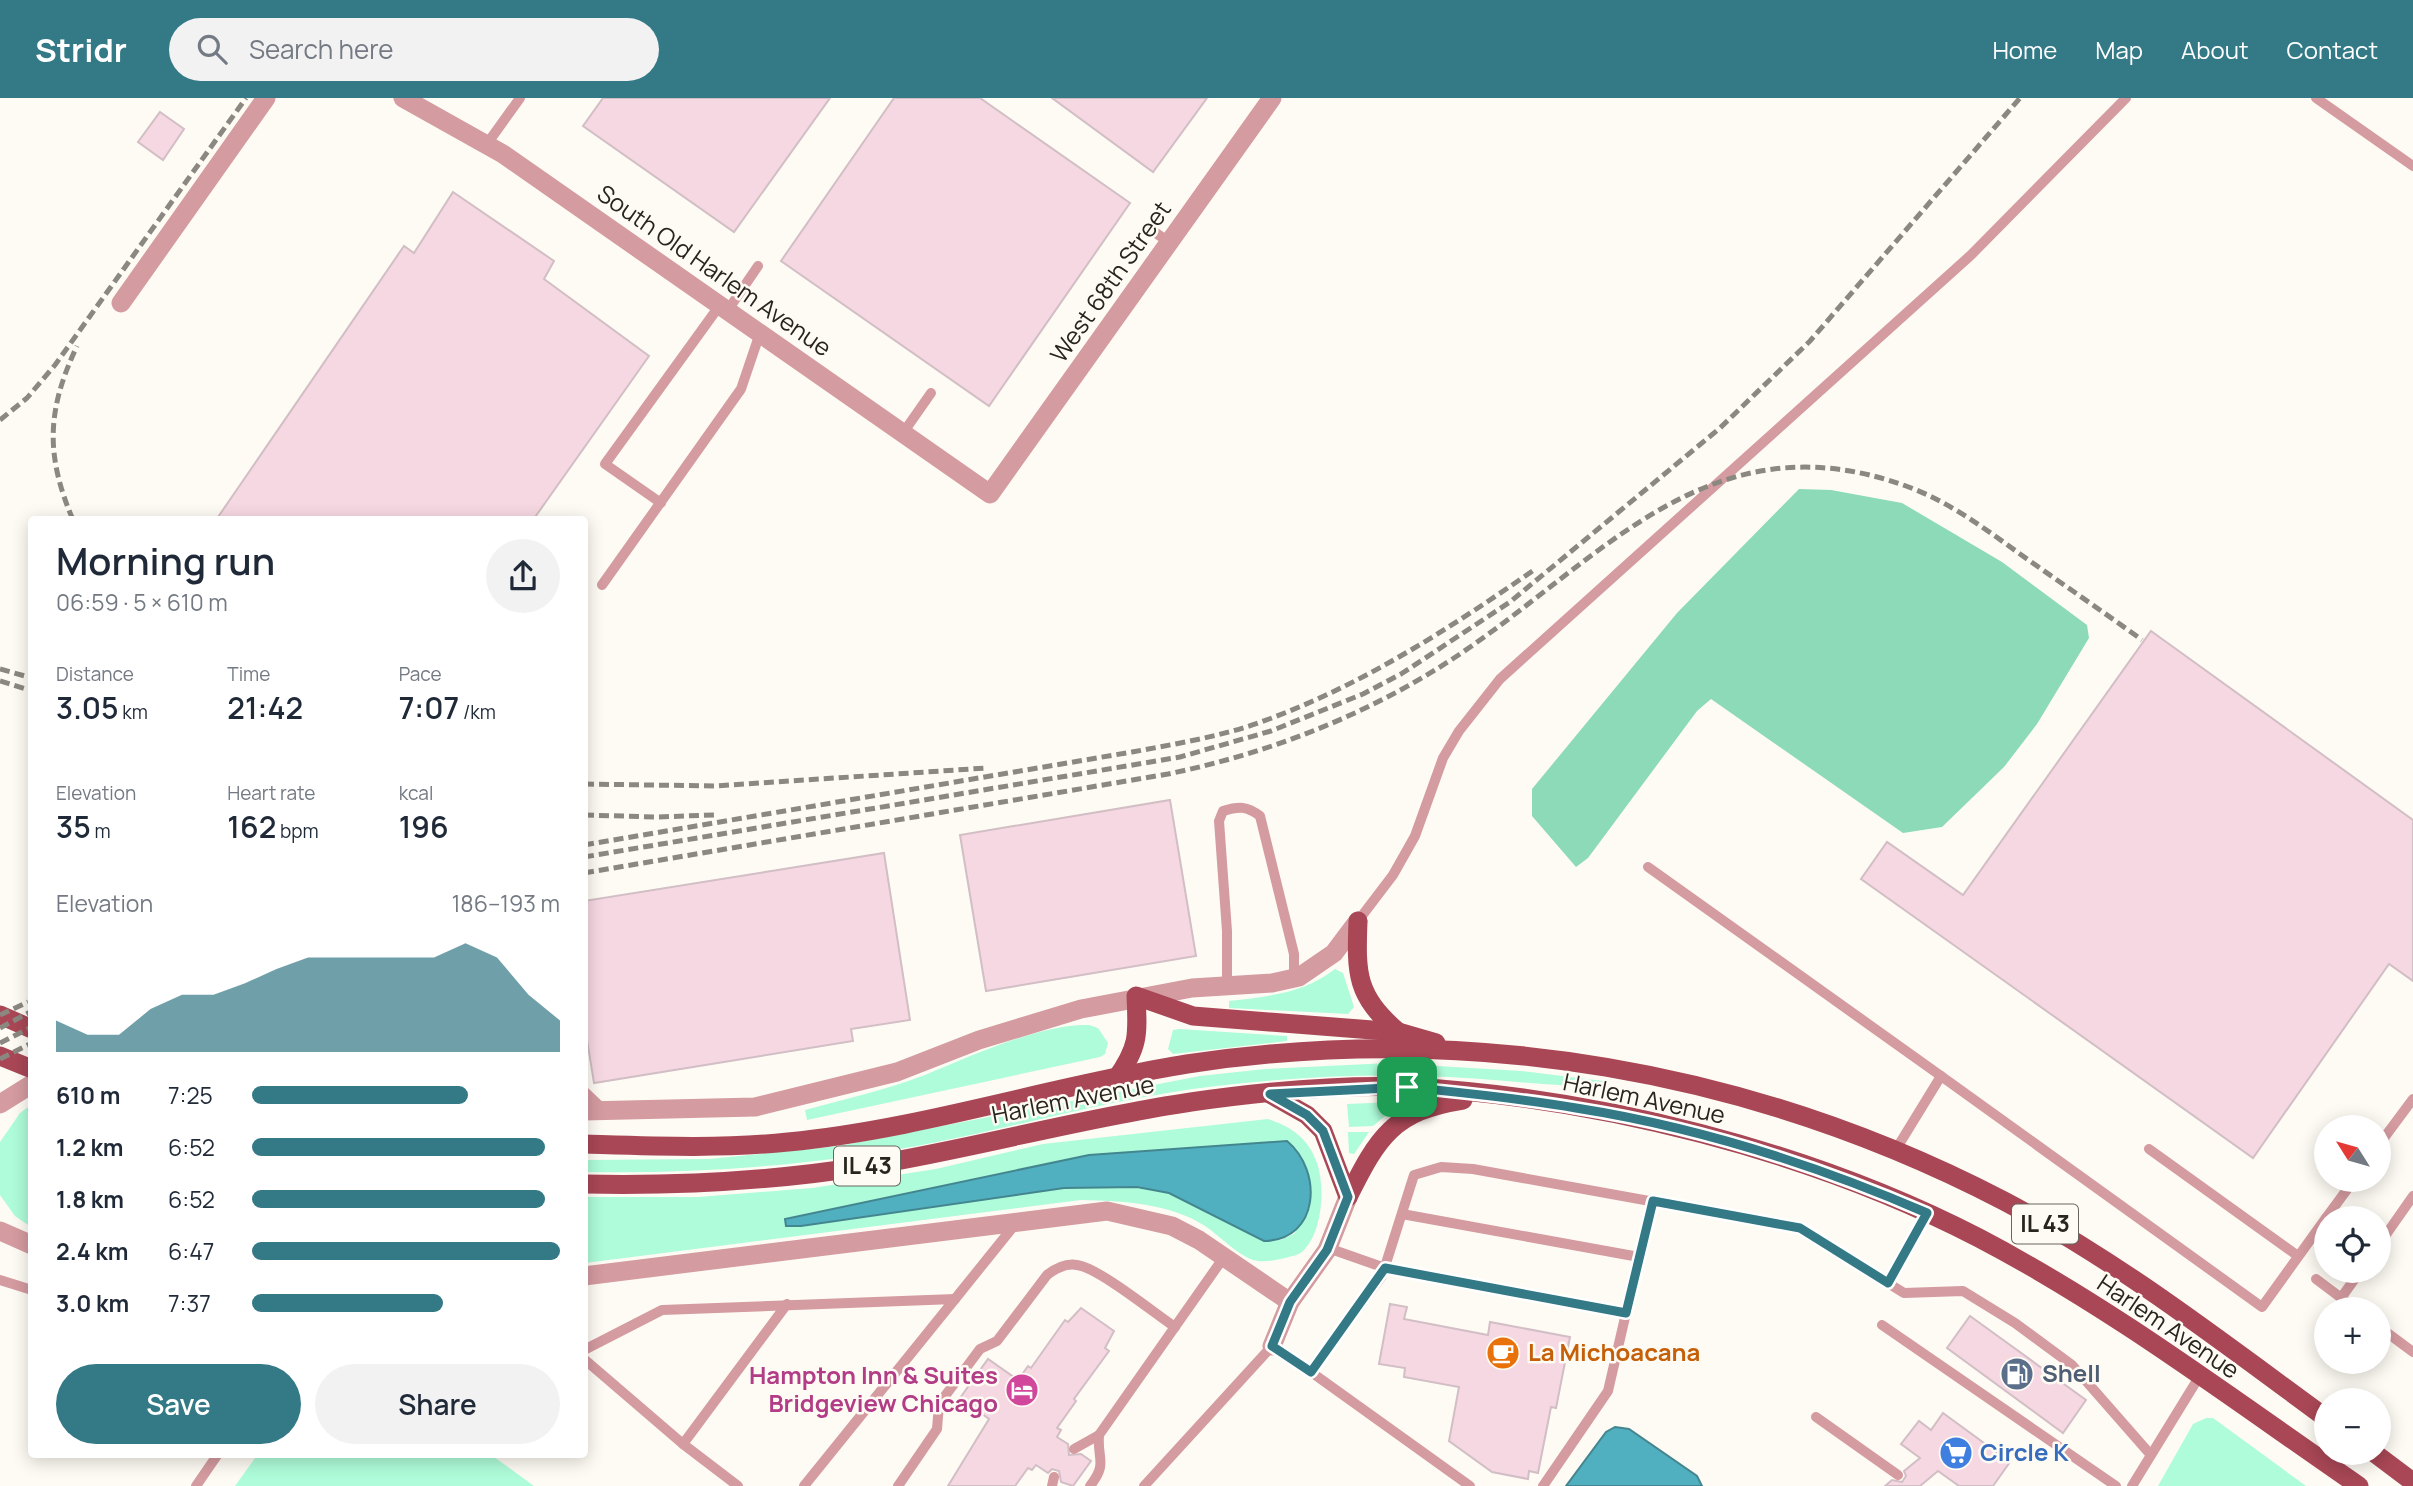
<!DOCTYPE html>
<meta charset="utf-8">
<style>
:root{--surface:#fff;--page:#f2f2f3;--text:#1f2937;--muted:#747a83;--accent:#337986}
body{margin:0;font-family:Manrope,sans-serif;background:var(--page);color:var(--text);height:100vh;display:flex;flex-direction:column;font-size:26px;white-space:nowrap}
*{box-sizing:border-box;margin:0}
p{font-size:23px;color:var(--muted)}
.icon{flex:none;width:38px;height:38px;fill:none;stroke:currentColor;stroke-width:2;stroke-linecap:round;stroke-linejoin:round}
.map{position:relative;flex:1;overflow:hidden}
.details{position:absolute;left:28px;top:418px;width:560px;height:942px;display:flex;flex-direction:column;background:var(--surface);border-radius:7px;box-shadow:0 4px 18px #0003}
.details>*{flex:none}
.needle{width:46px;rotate:307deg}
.controls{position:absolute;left:2314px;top:1017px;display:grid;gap:14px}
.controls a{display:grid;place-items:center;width:77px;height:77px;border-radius:50%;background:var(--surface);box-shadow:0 4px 18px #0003;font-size:35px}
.pin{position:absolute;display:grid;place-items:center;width:60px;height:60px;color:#fff;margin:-30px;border-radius:14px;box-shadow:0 4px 10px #0006}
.round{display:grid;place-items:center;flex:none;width:74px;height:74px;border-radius:37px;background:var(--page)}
.summary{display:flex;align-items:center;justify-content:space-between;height:119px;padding:0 28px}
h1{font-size:38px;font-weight:600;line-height:52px}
.figures{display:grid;grid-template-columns:repeat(3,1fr);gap:10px;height:119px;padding:7px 28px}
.figures div{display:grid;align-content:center}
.figures b{font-size:30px;font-weight:600}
.figures small{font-size:19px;font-weight:400}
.figures p{font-size:19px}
.chart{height:196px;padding:14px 28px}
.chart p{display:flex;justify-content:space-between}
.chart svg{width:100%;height:126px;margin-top:7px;fill:var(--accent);opacity:.7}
.primary-button{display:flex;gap:14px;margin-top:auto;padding:14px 28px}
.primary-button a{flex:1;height:80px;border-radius:42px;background:var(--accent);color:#fff;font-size:28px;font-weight:600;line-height:80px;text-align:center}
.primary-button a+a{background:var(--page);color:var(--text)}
ul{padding:0 28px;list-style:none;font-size:23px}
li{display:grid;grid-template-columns:112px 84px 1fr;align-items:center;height:52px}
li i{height:18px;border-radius:9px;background:var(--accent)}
header{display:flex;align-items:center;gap:42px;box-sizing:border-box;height:98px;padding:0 35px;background:var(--accent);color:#fff}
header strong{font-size:33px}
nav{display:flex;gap:38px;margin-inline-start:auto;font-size:24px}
.search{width:490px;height:63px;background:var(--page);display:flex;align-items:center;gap:18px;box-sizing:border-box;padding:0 24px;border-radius:38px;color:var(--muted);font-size:26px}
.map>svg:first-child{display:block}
.green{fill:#aefcd9;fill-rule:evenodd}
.forest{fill:#8cdab7}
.water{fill:#51b0c0;stroke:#44868f;stroke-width:2}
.building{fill:#f6d8e2;stroke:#d2bec5;stroke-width:2}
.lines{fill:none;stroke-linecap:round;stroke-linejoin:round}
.service{stroke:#d49ba0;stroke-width:10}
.minor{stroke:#d49ba0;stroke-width:19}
.primary{stroke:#a94756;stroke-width:19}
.rail{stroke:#8b8881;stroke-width:5;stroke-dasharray:10 5;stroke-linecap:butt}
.route-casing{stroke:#fff;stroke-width:14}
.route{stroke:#337986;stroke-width:9}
.labels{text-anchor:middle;stroke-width:5;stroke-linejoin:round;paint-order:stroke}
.shield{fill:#fefbf4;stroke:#68655e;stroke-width:2}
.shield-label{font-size:23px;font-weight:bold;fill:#27251e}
.street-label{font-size:24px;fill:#27251e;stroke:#fefbf4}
.food-label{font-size:24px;font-weight:bold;fill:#c56008;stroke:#fefbf4;text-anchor:start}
.service-label{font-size:24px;font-weight:bold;fill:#4e5e75;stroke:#fefbf4;text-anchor:start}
.hotel-label{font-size:24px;font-weight:bold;fill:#b23c85;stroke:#fefbf4;text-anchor:end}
.shop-label{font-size:24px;font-weight:bold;fill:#366cbe;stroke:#fefbf4;text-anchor:start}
</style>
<header>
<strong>Stridr</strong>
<div class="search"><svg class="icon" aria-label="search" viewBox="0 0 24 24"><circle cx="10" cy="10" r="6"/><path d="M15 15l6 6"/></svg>Search here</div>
<nav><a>Home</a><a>Map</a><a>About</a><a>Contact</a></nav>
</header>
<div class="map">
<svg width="2413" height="1388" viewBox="0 0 2413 1388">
<rect width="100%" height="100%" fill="#fefbf4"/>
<g class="green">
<path d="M 1335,871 L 1343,875 L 1354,909 L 1348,916 L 1229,910 L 1229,903 C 1268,898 1303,896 1335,871 Z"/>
<path d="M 1089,927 L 1098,930 L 1108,945 L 1105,956 L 1100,959 L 807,1022 L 805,1012 C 845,1001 886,992 925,977 C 969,959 1042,925 1089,927 Z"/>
<path d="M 1179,931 L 1287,938 L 1287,943 L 1173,956 L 1168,951 L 1173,932 Z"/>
<path d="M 1389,965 L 1521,973 L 1603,983 L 1601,989 C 1541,988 1482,979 1422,978 C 1354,976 1284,980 1216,988 C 1122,999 1030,1025 937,1044 C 821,1067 703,1076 585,1074 L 585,1062 L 709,1061 L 839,1048 L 1200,978 L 1265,971 Z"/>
<path d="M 1394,1004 L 1395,1010 L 1373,1028 L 1349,1029 L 1347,1006 Z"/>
<path d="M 31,1007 L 31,1129 L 15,1118 L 0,1097 L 0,1044 L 20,1015 Z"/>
<path d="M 1268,1021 C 1291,1028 1309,1041 1317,1065 C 1325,1089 1323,1132 1304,1152 C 1300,1157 1292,1158 1285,1160 C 1276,1162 1263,1165 1253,1162 C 1236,1156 1220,1138 1205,1128 C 1170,1105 1122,1103 1081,1102 L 585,1165 L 584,1099 L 698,1099 L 812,1090 L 936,1071 L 1043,1046 ZM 1287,1043 L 1307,1072 L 1310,1110 L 1294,1136 L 1280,1142 L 1264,1143 L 1169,1095 L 1137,1089 L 1064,1090 L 801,1128 L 786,1128 L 785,1122 L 1089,1057 Z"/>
<path d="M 1348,1034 L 1369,1034 L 1354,1056 L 1349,1055 Z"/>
<path d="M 2206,1320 L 2213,1320 L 2306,1388 L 2158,1388 L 2193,1326 Z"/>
<path d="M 258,1356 L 490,1356 L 534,1388 L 235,1388 Z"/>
</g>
<path class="forest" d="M 1799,391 L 1831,392 L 1902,405 L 2002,464 L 2087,527 L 2089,540 L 2037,626 L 2004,669 L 1942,729 L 1903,735 L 1711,601 L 1697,613 L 1588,760 L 1576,769 L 1532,718 L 1532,691 L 1677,515 Z"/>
<g class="water">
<path d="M 1287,1043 C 1323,1073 1320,1142 1264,1143 L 1169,1095 L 1137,1089 L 1064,1090 L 801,1128 L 786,1128 L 785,1121 L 1089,1057 Z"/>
<path d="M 1615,1329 L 1629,1331 L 1697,1378 L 1702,1388 L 1566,1388 L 1606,1334 Z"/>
</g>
<g class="building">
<path d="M 603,0 L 830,0 L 734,134 L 583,28 Z"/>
<path d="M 894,0 L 980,0 L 1130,105 L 989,308 L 781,163 Z"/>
<path d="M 1052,0 L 1207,0 L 1153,74 Z"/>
<path d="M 160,14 L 184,31 L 163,62 L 138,44 Z"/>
<path d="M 453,94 L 554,163 L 544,181 L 649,258 L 533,422 L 216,422 L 404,148 L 414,155 Z"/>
<path d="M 2151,533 L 2413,722 L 2413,883 L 2389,866 L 2253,1060 L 1861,781 L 1887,744 L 1963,797 Z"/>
<path d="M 1170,702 L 1196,858 L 986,893 L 960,737 Z"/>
<path d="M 884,755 L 910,922 L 851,931 L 853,943 L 594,985 L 584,923 L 584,803 Z"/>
<path d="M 1390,1206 L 1407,1209 L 1404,1221 L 1488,1237 L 1490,1224 L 1570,1239 L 1556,1310 L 1551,1309 L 1538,1375 L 1529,1373 L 1528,1381 L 1492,1374 L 1449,1343 L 1459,1289 L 1404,1279 L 1405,1270 L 1379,1266 Z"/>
<path d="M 1081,1210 L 1114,1233 L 1105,1250 L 1109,1253 L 1074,1301 L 1076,1303 L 1057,1330 L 1061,1332 L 1057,1339 L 1068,1346 L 1069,1357 L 1081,1356 L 1091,1363 L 1073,1388 L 1061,1384 L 1059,1373 L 1052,1371 L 1048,1375 L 1036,1367 L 1032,1372 L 1028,1370 L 1015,1388 L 948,1388 L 989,1321 L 960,1300 L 988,1261 L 1018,1282 L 1028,1268 L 1031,1270 L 1065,1222 L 1068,1224 Z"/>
<path d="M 1970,1218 L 2086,1302 L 2063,1335 L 1947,1250 Z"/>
<path d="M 1943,1315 L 2010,1364 L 1993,1388 L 1959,1388 L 1938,1373 L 1920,1388 L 1885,1388 L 1892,1382 L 1902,1384 L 1906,1378 L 1904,1373 L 1920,1360 L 1901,1346 L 1919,1323 L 1931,1332 Z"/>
</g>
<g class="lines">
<g class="service">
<path d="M 2316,0 L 2413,68"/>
<path d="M 487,46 L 520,0"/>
<path d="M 1147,129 L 1169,144"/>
<path d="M 728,212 L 758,168"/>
<path d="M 903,335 L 931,295"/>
<path d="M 661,405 L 605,366 L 720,207"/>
<path d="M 602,487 L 741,291 L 760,235"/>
<path d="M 1648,769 L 1941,978"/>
<path d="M 1358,823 L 1393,777 L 1415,738 L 1443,660 L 1459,633 L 1500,581 L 1971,157 L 2126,0"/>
<path d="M 1227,887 L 1227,833 L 1219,723 L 1223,713 C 1239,708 1247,708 1260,718 L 1294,856 L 1294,880"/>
<path d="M 584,993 L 605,1013"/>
<path d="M 2378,1048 L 2413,1001"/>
<path d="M 2149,1051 L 2298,1158"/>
<path d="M 1895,1053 L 1941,978 L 2262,1209 L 2326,1120"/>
<path d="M 1402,1116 L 1639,1159"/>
<path d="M 2326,1120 L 2354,1082"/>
<path d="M 2378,1148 L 2413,1098"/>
<path d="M 1328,1150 L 1385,1170 L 1626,1215 L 1653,1103"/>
<path d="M 2316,1181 L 2356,1211"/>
<path d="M 0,1182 L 32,1192"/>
<path d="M 1888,1185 L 1927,1115"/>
<path d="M 2341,1200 L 2361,1172"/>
<path d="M 955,1201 L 1017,1124"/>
<path d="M 1882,1227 L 2116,1388"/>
<path d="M 2378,1228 L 2413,1254"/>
<path d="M 584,1252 L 662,1212 L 955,1201 L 804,1388"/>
<path d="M 584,1261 L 683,1346 L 738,1388"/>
<path d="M 1311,1274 L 1470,1388"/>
<path d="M 1816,1319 L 1898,1377"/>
<path d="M 683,1346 L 787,1206"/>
<path d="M 1074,1351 L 1099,1337"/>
<path d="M 196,1388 L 218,1356"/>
<path d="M 898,1388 L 937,1331 L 939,1306 L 980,1251 L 997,1243 L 1047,1177 C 1056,1170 1066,1165 1077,1167 C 1099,1170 1154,1215 1175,1229"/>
<path d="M 1052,1388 L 1054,1379"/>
<path d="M 1090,1388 C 1108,1365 1097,1362 1099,1337 L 1224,1159"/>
<path d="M 1144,1388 L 1272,1248 L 1311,1274 L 1382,1178 L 1414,1077 L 1441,1069 L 1473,1071 L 1799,1130 L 1904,1195 L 1963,1193 L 2015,1225 L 2072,1267 L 2150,1356"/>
<path d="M 1543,1388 L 1608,1293 L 1626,1215"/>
<path d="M 2132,1388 L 2199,1279"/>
</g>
<g class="minor">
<path d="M 403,0 L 503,56 L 990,396 L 1272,0"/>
<path d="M 121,205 L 266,0"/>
<path d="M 0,1006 L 32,986"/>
<path d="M 584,1013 L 755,1009 L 897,974 L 979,942 L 1081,911 L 1192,890 L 1272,885 L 1299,879 L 1334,855 L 1358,823"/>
<path d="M 0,1133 L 32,1147"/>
<path d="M 584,1178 L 1107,1113 L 1172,1128 L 1199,1142 L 1290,1204"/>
<path d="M 1272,1248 L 1290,1204 L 1327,1152 L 1348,1099"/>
</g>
<g class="primary">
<path d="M 1358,823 C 1356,877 1356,897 1398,934"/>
<path d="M 0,917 L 32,931"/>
<path d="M 0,958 L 32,971"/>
<path d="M 1116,981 C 1139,949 1138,937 1136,898 L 1193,918 L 1398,934 L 1436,945"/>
<path d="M 1270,996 L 1307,1017 L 1323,1033 L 1348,1099"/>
<path d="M 584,1046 C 651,1048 721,1051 788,1044 C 923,1031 1054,987 1187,966 C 1468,923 1752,972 2004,1103 C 2118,1163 2222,1244 2326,1320"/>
<path d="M 584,1086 C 679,1088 773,1083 867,1068 C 976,1050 1082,1020 1191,1004 C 1261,994 1337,986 1408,989 C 1597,999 1811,1053 1979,1140 C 2113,1210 2235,1303 2359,1388"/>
<path d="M 1348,1099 C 1378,1039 1393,1013 1463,1002"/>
<path d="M 2373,1354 L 2413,1384"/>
</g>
<g class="rail">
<path d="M 0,322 L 27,300 L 55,267 L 246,0"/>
<path d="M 73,422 C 45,356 47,312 77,248"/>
<path d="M 0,571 L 32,580"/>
<path d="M 0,583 L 32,593"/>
<path d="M 584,686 L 715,688 L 986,670"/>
<path d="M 584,717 L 656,719 L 714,717"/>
<path d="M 584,747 L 1132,654 C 1175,646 1219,639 1261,624 C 1361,588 1447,532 1534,472"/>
<path d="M 584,759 L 1180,659 L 1271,633 L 1363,596 L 1401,576 L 1510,504 L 1720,330 L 1810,243 L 2020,0"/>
<path d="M 584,775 L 1168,676 C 1270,655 1367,617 1454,560 C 1602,462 1709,317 1906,388 C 1948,403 1984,430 2020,456 C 2061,485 2102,513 2142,542"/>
<path d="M 0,917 L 28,904"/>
<path d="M 0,930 L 32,913"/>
<path d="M 0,945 L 32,929"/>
<path d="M 0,961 L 32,945"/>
</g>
</g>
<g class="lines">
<defs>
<path id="route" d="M 1407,989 C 1463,995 1520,1000 1576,1010 C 1697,1029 1814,1066 1927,1115 L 1888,1185 L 1800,1130 L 1653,1103 L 1626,1215 L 1385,1170 L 1311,1274 L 1272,1248 L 1290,1204 L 1327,1152 L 1348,1099 L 1323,1033 L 1307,1017 L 1270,996 Z"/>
</defs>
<use href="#route" class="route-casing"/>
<use href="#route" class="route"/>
</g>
<defs>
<symbol id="cafe-disc" viewBox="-11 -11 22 22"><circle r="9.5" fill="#e8710a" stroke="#fefbf4"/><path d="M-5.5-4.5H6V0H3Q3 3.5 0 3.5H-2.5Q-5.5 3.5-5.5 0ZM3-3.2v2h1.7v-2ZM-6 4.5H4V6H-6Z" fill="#fff"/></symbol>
<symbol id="fuel-disc" viewBox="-11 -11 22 22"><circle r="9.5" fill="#5c6f8a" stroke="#fefbf4"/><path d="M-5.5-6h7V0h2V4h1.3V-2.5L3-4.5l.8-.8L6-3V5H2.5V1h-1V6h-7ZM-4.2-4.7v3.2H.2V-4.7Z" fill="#fff"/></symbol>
<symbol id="hotel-disc" viewBox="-11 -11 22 22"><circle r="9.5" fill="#d1479c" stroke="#fefbf4"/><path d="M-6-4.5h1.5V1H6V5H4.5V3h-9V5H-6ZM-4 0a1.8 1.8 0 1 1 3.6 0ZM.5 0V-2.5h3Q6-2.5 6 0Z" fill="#fff"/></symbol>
<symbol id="supermarket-disc" viewBox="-11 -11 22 22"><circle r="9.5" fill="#3f7fe0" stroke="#fefbf4"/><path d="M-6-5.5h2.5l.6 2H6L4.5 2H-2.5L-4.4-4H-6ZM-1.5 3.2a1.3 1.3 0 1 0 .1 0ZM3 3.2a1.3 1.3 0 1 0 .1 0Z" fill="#fff"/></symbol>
</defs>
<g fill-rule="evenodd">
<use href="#cafe-disc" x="1484" y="1236" width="38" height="38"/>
<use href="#fuel-disc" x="1998" y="1257" width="38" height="38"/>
<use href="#hotel-disc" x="1003" y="1273" width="38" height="38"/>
<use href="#supermarket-disc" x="1937" y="1336" width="38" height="38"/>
</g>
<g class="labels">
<g class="shield">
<rect x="834" y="1048.5" width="66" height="39" rx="5"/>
<rect x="2012" y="1106.5" width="66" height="39" rx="5"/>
</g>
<g class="shield-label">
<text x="867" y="1076">IL 43</text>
<text x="2045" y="1134">IL 43</text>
</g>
<g class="street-label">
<text transform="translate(714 173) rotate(35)" y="8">South Old Harlem Avenue</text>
<text transform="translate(1111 184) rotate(-55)" y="8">West 68th Street</text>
<text transform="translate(1644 1001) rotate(12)" y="8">Harlem Avenue</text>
<text transform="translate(1073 1002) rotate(-11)" y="8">Harlem Avenue</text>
<text transform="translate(2168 1229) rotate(34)" y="8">Harlem Avenue</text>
</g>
<g class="food-label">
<text x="1528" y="1263">La Michoacana</text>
</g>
<g class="service-label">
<text x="2042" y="1284">Shell</text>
</g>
<g class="hotel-label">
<text x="998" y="1286">Hampton Inn &amp; Suites<tspan x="998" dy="28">Bridgeview Chicago</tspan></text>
</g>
<g class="shop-label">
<text x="1980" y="1363">Circle K</text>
</g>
</g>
</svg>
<div class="controls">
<a><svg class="needle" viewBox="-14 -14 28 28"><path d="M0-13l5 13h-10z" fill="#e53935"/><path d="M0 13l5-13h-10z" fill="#747a83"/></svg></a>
<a><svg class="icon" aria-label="locate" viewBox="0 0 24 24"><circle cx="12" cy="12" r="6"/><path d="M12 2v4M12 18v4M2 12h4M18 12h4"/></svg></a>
<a>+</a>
<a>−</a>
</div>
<div class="pin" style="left:1407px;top:989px;background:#1e9e55"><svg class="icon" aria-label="arrive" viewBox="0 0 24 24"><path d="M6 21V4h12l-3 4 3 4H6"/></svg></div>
<section class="details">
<div class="summary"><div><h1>Morning run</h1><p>06:59 · 5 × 610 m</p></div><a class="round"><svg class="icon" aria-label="share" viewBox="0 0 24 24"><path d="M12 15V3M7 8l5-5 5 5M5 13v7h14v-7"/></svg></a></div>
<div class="figures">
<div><p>Distance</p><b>3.05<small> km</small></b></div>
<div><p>Time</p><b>21:42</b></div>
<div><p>Pace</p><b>7:07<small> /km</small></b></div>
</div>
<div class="figures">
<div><p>Elevation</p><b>35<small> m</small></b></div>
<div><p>Heart rate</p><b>162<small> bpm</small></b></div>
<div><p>kcal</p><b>196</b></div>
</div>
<div class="chart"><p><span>Elevation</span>186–193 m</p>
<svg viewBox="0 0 160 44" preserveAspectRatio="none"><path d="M0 44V33L10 38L20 38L30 29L40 24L50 24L60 20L70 15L80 11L90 11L100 11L110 11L120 11L130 6L140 11L150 24L160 33V44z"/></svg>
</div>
<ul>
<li><b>610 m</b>7:25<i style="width:70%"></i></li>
<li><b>1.2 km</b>6:52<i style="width:95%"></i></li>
<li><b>1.8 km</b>6:52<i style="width:95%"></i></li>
<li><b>2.4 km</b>6:47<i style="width:100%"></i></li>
<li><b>3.0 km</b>7:37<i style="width:62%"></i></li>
</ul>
<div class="primary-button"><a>Save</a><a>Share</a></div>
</section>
</div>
